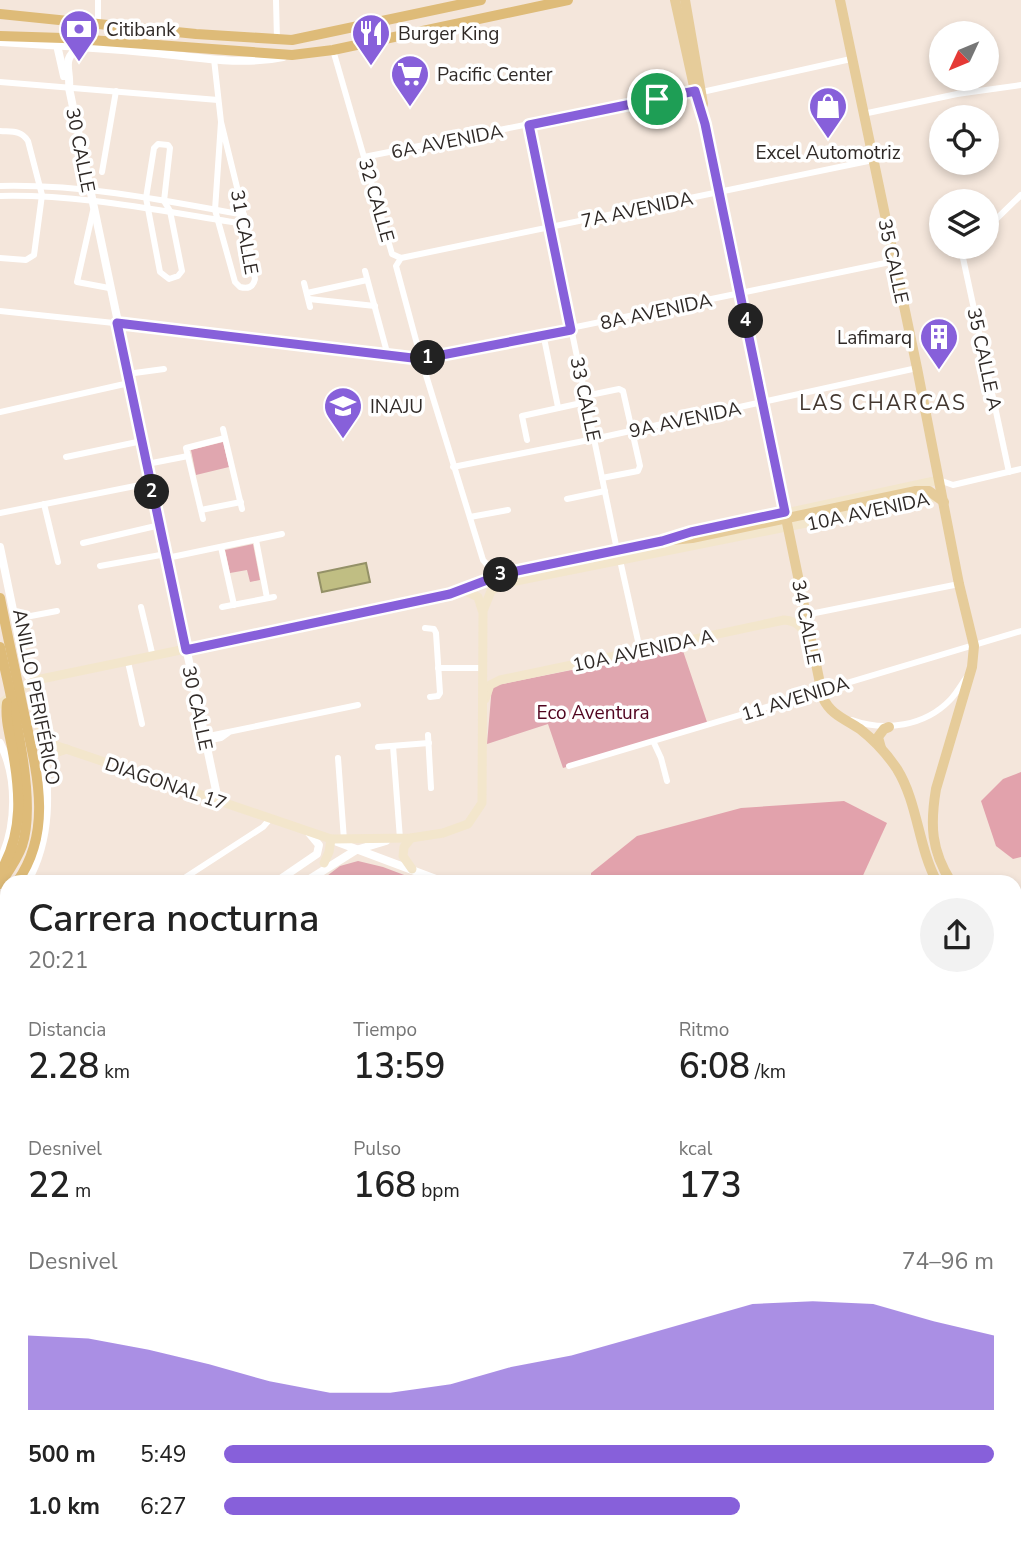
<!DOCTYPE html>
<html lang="es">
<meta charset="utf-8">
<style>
:root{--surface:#fff;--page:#f2f2f2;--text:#222;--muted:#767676;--accent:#8760da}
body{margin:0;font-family:"Nunito Sans",sans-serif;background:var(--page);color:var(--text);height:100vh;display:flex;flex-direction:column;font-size:26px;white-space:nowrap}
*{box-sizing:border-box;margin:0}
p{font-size:23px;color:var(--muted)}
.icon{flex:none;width:38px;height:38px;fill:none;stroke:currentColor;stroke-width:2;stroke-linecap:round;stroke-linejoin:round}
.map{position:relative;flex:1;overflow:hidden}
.drawer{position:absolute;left:0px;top:875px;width:1022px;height:674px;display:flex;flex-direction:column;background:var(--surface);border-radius:21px 21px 0 0;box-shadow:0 4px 10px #0003}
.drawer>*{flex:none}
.needle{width:46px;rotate:226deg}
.controls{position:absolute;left:929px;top:21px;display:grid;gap:14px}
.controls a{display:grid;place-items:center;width:70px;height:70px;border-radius:50%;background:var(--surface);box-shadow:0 4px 10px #0003;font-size:35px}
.pin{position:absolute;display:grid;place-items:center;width:60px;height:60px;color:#fff;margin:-30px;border:4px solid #fff;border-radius:50%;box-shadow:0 2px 7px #0007}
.km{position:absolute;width:35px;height:35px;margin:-18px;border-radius:50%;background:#222;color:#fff;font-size:19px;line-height:35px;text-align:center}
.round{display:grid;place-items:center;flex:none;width:74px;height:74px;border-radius:37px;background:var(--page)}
.summary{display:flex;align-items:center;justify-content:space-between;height:119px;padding:0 28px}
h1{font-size:38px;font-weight:600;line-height:52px}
.figures{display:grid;grid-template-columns:repeat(3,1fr);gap:10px;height:119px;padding:7px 28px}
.figures div{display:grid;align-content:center}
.figures b{font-size:35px;font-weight:600}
.figures small{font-size:19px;font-weight:400}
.figures p{font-size:19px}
.chart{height:196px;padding:14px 28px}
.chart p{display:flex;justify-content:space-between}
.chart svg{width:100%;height:126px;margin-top:7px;fill:var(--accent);opacity:.7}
ul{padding:0 28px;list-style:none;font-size:23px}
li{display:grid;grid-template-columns:112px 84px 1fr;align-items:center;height:52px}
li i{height:18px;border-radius:9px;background:var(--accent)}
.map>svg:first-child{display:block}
.green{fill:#e0a6af}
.forest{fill:#e2a2ac}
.water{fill:#c0be83;stroke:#949167;stroke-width:2}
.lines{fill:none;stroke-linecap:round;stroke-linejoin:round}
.stream{stroke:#949167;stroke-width:2}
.river{stroke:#c0be83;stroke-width:12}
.minor{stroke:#fff;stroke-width:6}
.tertiary{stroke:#fff;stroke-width:8}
.secondary{stroke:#f3e6cc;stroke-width:9}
.primary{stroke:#e6cc9a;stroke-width:10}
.trunk{stroke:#debb78;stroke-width:10}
.route-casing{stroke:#fff;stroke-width:14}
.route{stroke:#8760da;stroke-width:9}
.labels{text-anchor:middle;stroke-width:7;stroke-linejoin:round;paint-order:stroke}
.poi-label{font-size:19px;fill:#2f2926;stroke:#fff;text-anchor:start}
.street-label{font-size:19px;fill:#2f2926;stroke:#fff}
.park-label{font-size:19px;fill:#51041f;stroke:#fff}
.neighbourhood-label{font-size:21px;letter-spacing:2px;fill:#43372f;stroke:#fff}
</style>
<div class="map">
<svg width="1021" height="1548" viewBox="0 0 1021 1548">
<rect width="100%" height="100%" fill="#f4e6db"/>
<g class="green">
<path d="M 223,442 L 229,467 L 196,475 L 191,450 Z"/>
<path d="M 253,544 L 260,580 L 250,582 L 247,570 L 230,573 L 225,550 Z"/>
<path d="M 682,648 L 708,725 L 563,768 L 548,724 L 487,744 L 492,686 Z"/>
<path d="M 358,861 L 383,867 L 420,881 L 319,882 L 340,866 Z"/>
</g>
<g class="forest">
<path d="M 1021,772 L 1021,857 L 1013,859 L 996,846 L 981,801 L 1003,779 Z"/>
<path d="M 844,801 L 887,823 L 860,882 L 591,882 L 591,873 L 637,836 L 741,808 Z"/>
<path d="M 1021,1059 L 1021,1548 L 773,1548 L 773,1542 L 1015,1542 L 1015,1061 Z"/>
<path d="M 0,1068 L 7,1069 L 7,1275 L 0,1277 Z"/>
<path d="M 7,1352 L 7,1528 L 0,1525 L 0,1358 Z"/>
<path d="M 15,1542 L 317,1542 L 316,1548 L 17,1548 Z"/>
</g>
<path class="water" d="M 366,563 L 370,582 L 322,592 L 318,573 Z"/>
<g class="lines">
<path class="stream" d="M 0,1157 L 7,1158"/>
<g class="river">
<path d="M 1015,1199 L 1021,1198"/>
<path d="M 1015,1515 L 1021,1504"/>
<path d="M 271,1542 L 274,1548"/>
</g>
<g class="minor">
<path d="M 276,0 L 277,40"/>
<path d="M 98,23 L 98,0"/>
<path d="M 333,50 L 392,254 L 401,258"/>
<path d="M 214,59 L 221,122 L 246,224 L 255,279 C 253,288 247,289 240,287 L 235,282 L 215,210 L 221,122"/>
<path d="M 0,82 L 218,100"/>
<path d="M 702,92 L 851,59"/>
<path d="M 863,114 L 957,94 L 1021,85"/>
<path d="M 529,125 L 617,550"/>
<path d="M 0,131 C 12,132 21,130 28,141 L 42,195 L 34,255 L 26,260 L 0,258"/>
<path d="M 158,144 L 168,145 L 170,148 L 164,201 L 170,211 L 182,271 L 178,276 L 169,279 L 160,272 L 146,198 L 154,148 Z"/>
<path d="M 364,157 L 695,91"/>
<path d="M 102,172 L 116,91"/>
<path d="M 0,186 C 82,184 163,200 244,215"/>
<path d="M 0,196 C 83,194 164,212 246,224"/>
<path d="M 93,211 L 77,282 L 109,288"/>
<path d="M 987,228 L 1021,195"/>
<path d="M 967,247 L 963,258 L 1009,472"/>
<path d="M 401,258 L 873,160"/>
<path d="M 401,258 L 396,266 L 421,359 L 483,560 L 489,567 L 502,574"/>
<path d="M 365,271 L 388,356"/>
<path d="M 304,283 L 310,307"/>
<path d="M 307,293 L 367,280"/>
<path d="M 309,299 L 375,306"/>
<path d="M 0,311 L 228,335 L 421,359 L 895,261"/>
<path d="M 545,343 L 558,407"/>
<path d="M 127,374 L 164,369"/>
<path d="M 585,396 L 619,389 L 623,391 L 640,466 L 638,471 L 602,478"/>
<path d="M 0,412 L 129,383"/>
<path d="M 223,429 L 242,509"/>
<path d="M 527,440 L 522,416 L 586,402"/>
<path d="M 66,457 L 142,441"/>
<path d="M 147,464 L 188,456"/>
<path d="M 453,467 L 594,439 L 917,368"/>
<path d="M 939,480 L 953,485 L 1021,469"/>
<path d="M 567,499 L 605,491"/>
<path d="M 44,504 L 58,562"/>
<path d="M 201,510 L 241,502"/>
<path d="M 0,513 L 150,483"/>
<path d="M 470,517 L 508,510"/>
<path d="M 203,519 L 186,448 L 225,438"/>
<path d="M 256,540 L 267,598"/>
<path d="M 83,543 L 160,525"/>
<path d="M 221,547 L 234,605"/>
<path d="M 167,558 L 282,534"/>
<path d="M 620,560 L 640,650"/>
<path d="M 100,566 L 166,554"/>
<path d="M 141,607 L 153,657"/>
<path d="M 222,607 L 274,597"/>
<path d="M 810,614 L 959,584"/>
<path d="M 15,619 L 57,611"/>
<path d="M 425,628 L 434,629 L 436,633 L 440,693 L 438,696 L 430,697"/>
<path d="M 128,662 L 142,724"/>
<path d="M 438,668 L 481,668"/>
<path d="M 852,720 C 885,732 925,726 950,700 C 956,694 961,685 966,678"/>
<path d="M 428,735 L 431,788"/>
<path d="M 204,737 L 358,705"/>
<path d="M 205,741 L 221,738 L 228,733"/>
<path d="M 654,743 L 661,758 L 667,781"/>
<path d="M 393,746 L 400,839"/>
<path d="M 378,747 L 429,743"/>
<path d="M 338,758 L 344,840"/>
<path d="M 569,766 L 1021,631"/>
<path d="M 186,877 L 263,827 L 270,819"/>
<path d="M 1015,1242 L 1021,1245"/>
<path d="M 0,1289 L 7,1291"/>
<path d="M 333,1548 L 333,1542"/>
<path d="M 386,1548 L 387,1542"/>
<path d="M 440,1548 L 443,1542"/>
</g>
<g class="tertiary">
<path d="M 0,42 C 52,45 103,48 155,53 C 197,57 241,66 283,57"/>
<path d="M 57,45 L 64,76"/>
<path d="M 80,46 C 60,61 71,68 69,88 L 218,800"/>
<path d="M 0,547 L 26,673 L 33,682"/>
<path d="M 0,743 C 18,777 17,827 0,861"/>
<path d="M 332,840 L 444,882"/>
<path d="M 27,882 C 52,838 49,790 43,741"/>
<path d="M 276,882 L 317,854 L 319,845 L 309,833"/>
<path d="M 305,882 L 356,850 L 386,841"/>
<path d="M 0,917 L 7,910"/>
<path d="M 0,999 L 7,1000"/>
<path d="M 0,1013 L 7,1013"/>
<path d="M 641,1548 L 641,1542"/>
</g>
<g class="secondary">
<path d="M 463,590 L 478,597 L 482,610"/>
<path d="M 41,679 L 33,701 L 41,732 L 48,742"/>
<path d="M 485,699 L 490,685 L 500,680 L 784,620 C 799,621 803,629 808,642"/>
<path d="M 0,704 L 26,685 L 41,679 L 450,594 L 503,574 L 939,480"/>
<path d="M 25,735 L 331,839 L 411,838 L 443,833 L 468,824 L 482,803 L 483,611 L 491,591 L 501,584 L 941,496"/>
<path d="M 46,761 L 55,753 L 67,749"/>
<path d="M 411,838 L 404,847 L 403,856 L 412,869"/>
<path d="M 324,863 L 329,852 L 331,839"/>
</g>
<g class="primary">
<path d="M 675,0 L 695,91 L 705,124 L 823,698 C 831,715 845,719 860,729 C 874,740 887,754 897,769 C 918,803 918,847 937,882"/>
<path d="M 685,0 L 703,104"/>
<path d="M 840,0 L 917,368 L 959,584 L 974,646 L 972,667 L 936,789 C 930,825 931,850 951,882"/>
<path d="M 662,541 L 692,538 L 916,491 L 929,491 L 944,502"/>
<path d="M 881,748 L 878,737 L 884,729 L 889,727"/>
<path d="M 1015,956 L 1021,963"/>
<path d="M 1015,972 L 1021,979"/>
</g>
<g class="trunk">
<path d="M 0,14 L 196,34 L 292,40 L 481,0"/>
<path d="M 0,36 L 63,38 L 292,55 L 333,50 L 568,0"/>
<path d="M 0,598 C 7,634 15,669 22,704 C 34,763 56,827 17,882"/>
<path d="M 0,647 C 11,698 38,799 22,846 C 17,860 8,872 0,884"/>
<path d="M 1,871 C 24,831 20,790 12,747 C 9,732 5,717 7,703"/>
<path d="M 0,904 L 7,896"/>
</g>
</g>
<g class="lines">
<defs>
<path id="route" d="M 695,91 L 705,124 L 785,512 L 691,532 L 662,541 L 503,574 L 450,594 L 186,650 L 117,323 L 421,359 L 571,330 L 529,125 Z"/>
</defs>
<use href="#route" class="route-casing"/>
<use href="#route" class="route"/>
</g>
<defs>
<symbol id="bank-pin" viewBox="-11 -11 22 30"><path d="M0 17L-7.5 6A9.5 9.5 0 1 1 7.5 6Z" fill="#8760da" stroke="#fff"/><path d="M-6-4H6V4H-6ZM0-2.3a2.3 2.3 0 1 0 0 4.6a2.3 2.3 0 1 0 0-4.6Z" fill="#fff"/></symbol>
<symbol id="restaurant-pin" viewBox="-11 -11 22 30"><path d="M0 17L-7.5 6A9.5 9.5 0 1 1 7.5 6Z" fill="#8760da" stroke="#fff"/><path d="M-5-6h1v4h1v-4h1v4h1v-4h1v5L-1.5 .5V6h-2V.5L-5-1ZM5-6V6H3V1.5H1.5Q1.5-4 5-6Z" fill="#fff"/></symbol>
<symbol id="supermarket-pin" viewBox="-11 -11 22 30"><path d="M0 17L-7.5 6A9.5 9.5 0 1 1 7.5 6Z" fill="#8760da" stroke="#fff"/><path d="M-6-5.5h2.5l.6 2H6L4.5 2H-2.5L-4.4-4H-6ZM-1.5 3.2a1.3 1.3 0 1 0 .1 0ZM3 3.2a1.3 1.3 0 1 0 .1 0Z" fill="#fff"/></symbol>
<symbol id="shop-pin" viewBox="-11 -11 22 30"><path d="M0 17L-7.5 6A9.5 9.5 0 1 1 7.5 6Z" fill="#8760da" stroke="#fff"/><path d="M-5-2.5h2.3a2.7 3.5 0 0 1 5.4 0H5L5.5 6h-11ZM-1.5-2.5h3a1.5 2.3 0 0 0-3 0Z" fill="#fff"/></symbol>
<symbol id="building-pin" viewBox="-11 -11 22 30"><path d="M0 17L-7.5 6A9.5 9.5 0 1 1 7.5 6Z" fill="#8760da" stroke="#fff"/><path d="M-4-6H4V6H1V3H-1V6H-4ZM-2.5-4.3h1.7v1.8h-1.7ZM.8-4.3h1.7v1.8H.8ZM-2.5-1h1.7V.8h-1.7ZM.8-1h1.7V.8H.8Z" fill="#fff"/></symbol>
<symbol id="school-pin" viewBox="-11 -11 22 30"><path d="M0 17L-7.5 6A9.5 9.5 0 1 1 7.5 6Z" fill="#8760da" stroke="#fff"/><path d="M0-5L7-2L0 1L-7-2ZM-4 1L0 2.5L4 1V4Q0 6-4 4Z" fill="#fff"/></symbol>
</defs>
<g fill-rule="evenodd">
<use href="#bank-pin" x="57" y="7" width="44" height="60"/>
<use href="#restaurant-pin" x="349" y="11" width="44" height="60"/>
<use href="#supermarket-pin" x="388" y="52" width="44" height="60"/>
<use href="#shop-pin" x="806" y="84" width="44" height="60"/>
<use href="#building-pin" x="917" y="315" width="44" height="60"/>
<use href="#school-pin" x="321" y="384" width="44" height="60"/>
</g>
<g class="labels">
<g class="poi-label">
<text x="106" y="36">Citibank</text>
<text x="398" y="40">Burger King</text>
<text x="437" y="81">Pacific Center</text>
<text x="828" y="159" text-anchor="middle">Excel Automotriz</text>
<text x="912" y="344" text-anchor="end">Lafimarq</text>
<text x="370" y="413">INAJU</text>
</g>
<g class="street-label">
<text transform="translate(447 141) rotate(-11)" y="7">6A AVENIDA</text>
<text transform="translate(81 150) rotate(79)" y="7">30 CALLE</text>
<text transform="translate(377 200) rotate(74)" y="7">32 CALLE</text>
<text transform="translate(637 209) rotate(-12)" y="7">7A AVENIDA</text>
<text transform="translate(245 232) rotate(80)" y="7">31 CALLE</text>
<text transform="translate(894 261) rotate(78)" y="7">35 CALLE</text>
<text transform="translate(656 311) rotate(-12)" y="7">8A AVENIDA</text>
<text transform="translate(985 359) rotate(78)" y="7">35 CALLE A</text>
<text transform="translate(586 399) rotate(78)" y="7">33 CALLE</text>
<text transform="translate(685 419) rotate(-12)" y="7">9A AVENIDA</text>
<text transform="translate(868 511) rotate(-12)" y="7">10A AVENIDA</text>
<text transform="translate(807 622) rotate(79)" y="7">34 CALLE</text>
<text transform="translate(643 650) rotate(-12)" y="7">10A AVENIDA A</text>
<text transform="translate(37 697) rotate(79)" y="7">ANILLO PERIFÉRICO</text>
<text transform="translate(795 698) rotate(-17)" y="7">11 AVENIDA</text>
<text transform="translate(198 708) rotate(78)" y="7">30 CALLE</text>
<text transform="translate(166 783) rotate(19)" y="7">DIAGONAL 17</text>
</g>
<g class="park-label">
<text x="593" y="719">Eco Aventura</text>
</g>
<g class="neighbourhood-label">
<text x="883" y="410">LAS CHARCAS</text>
</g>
</g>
</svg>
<div class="controls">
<a><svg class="needle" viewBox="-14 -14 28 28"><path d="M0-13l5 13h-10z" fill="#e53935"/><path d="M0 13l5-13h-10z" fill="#767676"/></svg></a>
<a><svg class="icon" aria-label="locate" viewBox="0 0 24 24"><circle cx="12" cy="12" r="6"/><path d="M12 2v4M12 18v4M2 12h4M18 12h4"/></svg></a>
<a><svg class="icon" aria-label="layers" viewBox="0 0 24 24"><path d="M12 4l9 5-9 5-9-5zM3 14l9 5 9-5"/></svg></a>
</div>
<div class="pin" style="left:657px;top:99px;background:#1e9e55"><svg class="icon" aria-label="arrive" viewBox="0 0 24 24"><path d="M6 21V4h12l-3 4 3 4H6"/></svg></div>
<b class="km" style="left:428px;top:358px">1</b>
<b class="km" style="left:152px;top:492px">2</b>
<b class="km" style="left:501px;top:575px">3</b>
<b class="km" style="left:746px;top:321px">4</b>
<section class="drawer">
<div class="summary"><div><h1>Carrera nocturna</h1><p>20:21</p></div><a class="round"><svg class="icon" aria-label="share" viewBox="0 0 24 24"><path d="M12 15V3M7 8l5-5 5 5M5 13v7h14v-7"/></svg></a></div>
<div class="figures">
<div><p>Distancia</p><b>2.28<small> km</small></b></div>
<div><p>Tiempo</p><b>13:59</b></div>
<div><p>Ritmo</p><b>6:08<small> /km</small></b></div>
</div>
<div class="figures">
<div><p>Desnivel</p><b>22<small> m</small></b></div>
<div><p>Pulso</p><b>168<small> bpm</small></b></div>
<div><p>kcal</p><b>173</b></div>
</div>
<div class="chart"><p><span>Desnivel</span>74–96 m</p>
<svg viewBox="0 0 160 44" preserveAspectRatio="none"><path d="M0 44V18L10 19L20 23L30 28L40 34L50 38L60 38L70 35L80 29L90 25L100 19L110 13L120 7L130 6L140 7L150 13L160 18V44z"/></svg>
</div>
<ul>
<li><b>500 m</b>5:49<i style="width:100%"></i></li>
<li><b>1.0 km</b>6:27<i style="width:67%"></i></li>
</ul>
</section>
</div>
